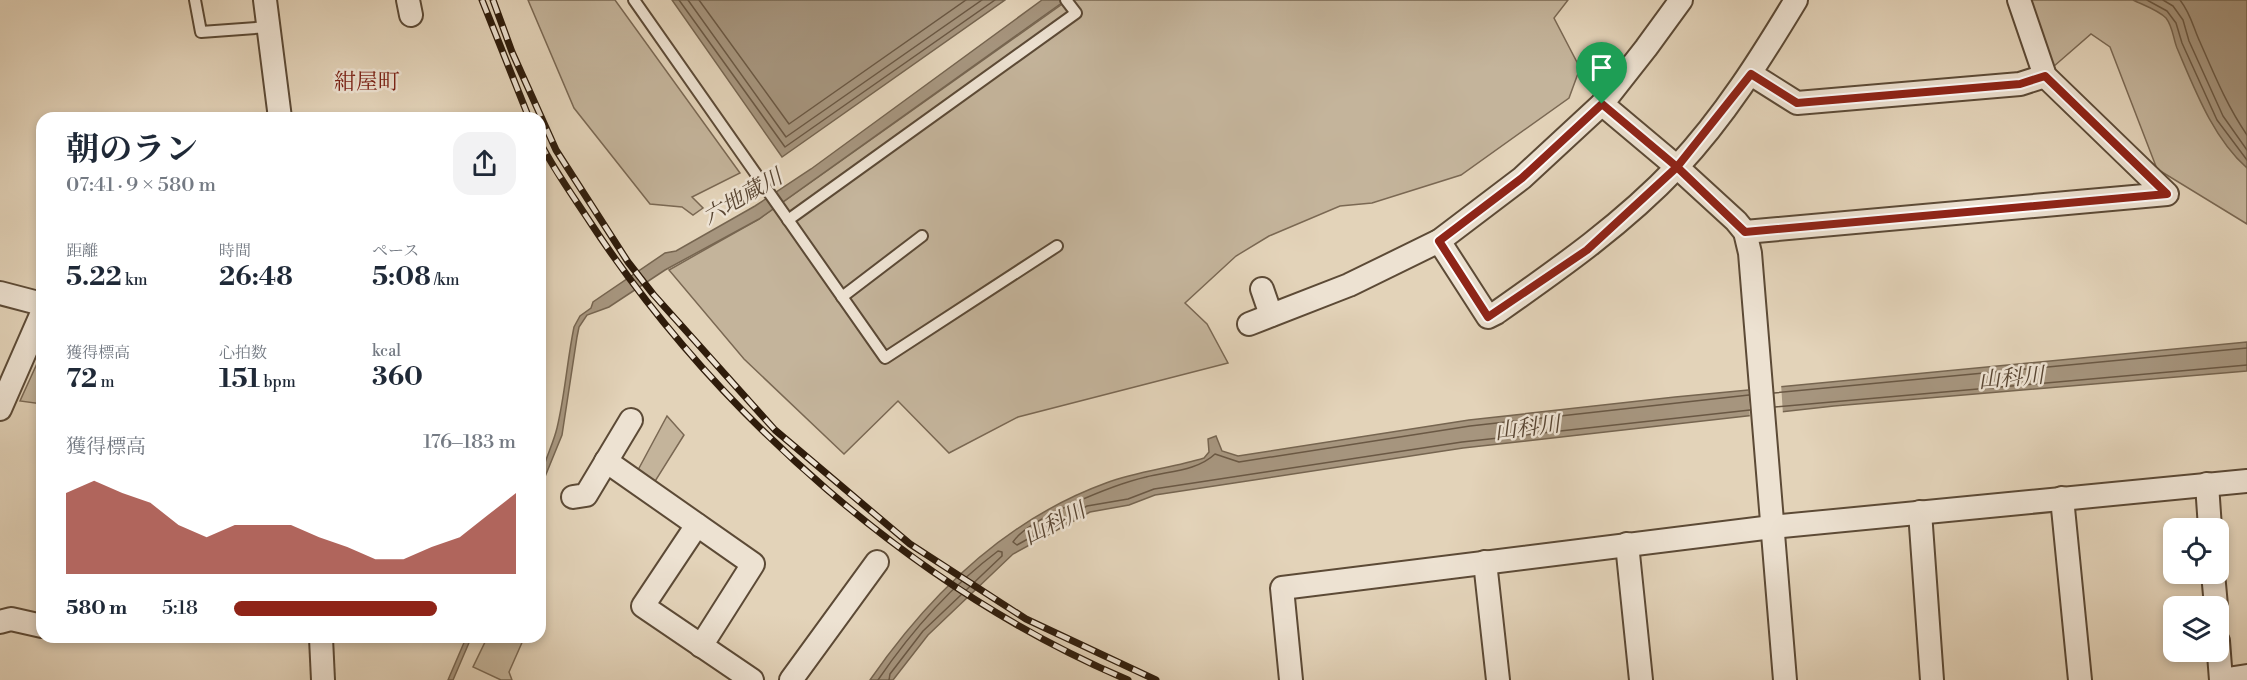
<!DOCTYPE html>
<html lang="ja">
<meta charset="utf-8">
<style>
:root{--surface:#fff;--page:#f2f2f3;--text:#1f2937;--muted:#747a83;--accent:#8f2418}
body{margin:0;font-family:"Libre Bodoni","Noto Serif JP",serif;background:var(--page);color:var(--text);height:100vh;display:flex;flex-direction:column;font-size:22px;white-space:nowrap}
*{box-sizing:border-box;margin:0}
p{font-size:20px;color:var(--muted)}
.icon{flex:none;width:33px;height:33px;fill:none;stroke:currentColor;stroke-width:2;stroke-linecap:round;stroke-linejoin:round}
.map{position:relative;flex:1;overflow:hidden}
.sheet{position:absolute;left:36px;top:112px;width:510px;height:531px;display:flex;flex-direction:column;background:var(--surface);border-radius:18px;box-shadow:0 3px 9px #0003}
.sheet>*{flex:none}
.tools{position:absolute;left:2163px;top:518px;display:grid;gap:12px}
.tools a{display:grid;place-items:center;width:66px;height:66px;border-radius:12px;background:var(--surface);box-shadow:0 3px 9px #0003;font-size:30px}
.pin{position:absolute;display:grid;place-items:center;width:51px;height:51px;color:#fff;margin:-62px -26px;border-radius:50% 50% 50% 0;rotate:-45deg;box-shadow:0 0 6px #0007}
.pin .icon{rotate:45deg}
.round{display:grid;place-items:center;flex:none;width:63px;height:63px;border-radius:18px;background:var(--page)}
.overview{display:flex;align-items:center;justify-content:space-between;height:102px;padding:0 30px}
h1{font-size:33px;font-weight:700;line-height:45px}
.figures{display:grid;grid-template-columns:repeat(3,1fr);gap:9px;height:102px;padding:6px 30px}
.figures div{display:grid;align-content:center}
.figures b{font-size:26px;font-weight:700}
.figures small{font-size:16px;font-weight:400}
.figures p{font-size:16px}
.chart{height:168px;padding:12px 30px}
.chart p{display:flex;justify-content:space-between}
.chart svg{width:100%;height:108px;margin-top:6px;fill:var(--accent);opacity:.7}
ul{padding:0 30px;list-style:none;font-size:20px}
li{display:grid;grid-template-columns:96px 72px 1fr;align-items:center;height:45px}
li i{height:15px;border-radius:8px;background:var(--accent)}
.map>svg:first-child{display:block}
.green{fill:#c4b49b;stroke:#7a6853;stroke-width:1.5}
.water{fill:#a6957e;stroke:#766550;stroke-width:1.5}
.pier{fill:#e3d3b9}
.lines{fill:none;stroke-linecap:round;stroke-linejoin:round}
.shore{stroke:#6a5844;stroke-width:1.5}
.lane-casing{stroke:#5c4a36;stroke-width:14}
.street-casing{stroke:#5c4a36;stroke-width:26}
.lane{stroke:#ede2d2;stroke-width:10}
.street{stroke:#ede2d2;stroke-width:22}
.rail-casing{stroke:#2f1c0b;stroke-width:7}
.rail{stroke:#ede2d2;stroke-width:4.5;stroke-dasharray:14;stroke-linecap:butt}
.route-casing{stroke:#fff;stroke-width:12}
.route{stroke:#8f2418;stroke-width:8}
.labels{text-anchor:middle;stroke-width:5;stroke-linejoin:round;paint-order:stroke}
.neighbourhood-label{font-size:22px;fill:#7a1f14;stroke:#ede2d2}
.water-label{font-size:22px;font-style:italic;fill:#594633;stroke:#ede2d2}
</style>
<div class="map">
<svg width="2247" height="680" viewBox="0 0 2247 680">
<rect width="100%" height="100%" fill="#e3d3b9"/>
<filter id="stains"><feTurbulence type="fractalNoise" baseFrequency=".00333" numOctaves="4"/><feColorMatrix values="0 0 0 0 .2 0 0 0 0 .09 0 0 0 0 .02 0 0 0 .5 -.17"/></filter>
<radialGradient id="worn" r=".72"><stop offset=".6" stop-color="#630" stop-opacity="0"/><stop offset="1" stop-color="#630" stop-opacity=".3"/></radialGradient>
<g class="green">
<path d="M 528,0 L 615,0 L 740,173 L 692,197 L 703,208 L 693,215 L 682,207 L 650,204 L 574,108 Z"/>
<path d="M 1068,0 L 1568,0 L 1554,18 L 1580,68 L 1569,98 L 1461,175 L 1372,203 L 1340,206 L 1269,236 L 1236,256 L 1185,303 L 1207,324 L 1228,363 L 1018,417 L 949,453 L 898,401 L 844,454 L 744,359 L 669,270 L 759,219 Z"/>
<path d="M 2031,0 L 2247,0 L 2247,224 L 2157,169 L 2110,47 L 2091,34 L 2053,67 Z"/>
<path d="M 40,357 L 42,357 L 42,404 L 20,401 Z"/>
<path d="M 667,416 L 684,435 L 654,483 L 638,470 Z"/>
<path d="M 487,638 L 524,638 L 509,672 L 512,680 L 501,680 L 473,667 Z"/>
</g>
<g class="water">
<path d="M 672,0 L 1005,0 L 782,157 Z"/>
<path d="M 1042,0 L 1066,0 L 759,219 L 665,270 L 609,307 L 587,315 L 579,327 L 577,337 L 562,435 L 540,489 C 540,467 552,449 557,428 C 565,395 567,361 574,327 L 580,316 L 591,308 L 593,302 L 665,253 L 676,251 L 755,206 L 811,169 Z"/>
<path d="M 2133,0 L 2247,0 L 2247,168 C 2213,138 2195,90 2177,48 C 2173,38 2173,27 2166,18 C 2158,10 2143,5 2133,0 Z"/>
<path d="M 2247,342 L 2247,371 L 1834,406 L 1570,436 L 1463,448 L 1155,495 L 1129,505 L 1090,512 L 1013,554 L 928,635 L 893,680 L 870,680 C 929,595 1007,519 1106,483 C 1138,471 1172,468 1204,458 L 1209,452 L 1208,439 L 1216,436 L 1222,451 L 1238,456 L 1469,420 L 1675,397 Z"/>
<path d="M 466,638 L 471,638 L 453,680 L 448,680 Z"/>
</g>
<path class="pier" d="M 1781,383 L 1783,415 L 1750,419 L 1748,386 Z"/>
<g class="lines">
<g class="shore">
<path d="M 679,0 L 785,147 L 995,0"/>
<path d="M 688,0 L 786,137 L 982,0"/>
<path d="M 699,0 L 789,124 L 966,0"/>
<path d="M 2147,0 L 2167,11 L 2176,23 L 2182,43 L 2217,120 L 2247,160"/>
<path d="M 2163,0 L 2173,6 L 2183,20 L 2189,41 L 2223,116 L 2247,150"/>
<path d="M 2180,0 C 2191,14 2193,27 2200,42 C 2214,74 2227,106 2247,135"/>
<path d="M 1774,393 L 2247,348"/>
<path d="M 1749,395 L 1470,426 L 1239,462 L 1215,454 C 1197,471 1169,471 1146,477 C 1116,484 1028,518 1013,542 L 1017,545 L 1087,506 L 1128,499 L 1154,489 L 1462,442 L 1750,410"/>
<path d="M 1775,407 L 2247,365"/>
<path d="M 878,680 C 912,630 950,587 998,551 L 1002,552 L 1002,556 L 923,631 L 890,674 L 889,680"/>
</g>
<defs>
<g id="lane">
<path d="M 195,0 L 201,32 L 269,27"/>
<path d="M 634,0 L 885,358 L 1057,246"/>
<path d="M 788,220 L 1076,13 L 1066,0"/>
<path d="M 842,297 L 922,236"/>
</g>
<g id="street">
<path d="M 265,0 L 280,118"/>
<path d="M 408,0 L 411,15"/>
<path d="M 1751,74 L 1797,103 L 2020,84 L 2045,76"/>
<path d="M 1602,104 L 1677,167 L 1736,221 L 1745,232 L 1750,253 L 1785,680"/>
<path d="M 1745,232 L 2167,194 L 2045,76 L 2019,0"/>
<path d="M 1439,241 L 1488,317 L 1496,313 C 1560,268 1623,224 1677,167 C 1724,117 1761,58 1796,0"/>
<path d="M 1262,289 L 1271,315"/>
<path d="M 0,293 L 42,304"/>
<path d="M 1249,324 L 1349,285 L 1439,241 L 1522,178 L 1602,104 L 1646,48 L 1681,0"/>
<path d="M 0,409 L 42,313"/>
<path d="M 606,461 L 753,564 L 701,646"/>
<path d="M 2207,484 L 2210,528"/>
<path d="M 573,497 L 586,495 L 631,420"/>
<path d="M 2062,498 L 2080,680"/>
<path d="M 1920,512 L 1932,680"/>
<path d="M 697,525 L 643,606 L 752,680"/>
<path d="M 1627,544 L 1641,680"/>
<path d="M 1485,562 L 1498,680"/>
<path d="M 2213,573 L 2216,606"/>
<path d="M 0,622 L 11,619 L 42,626"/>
<path d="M 321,638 L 323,680"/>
<path d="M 2218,641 L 2221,680 L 2247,676"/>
<path d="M 791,680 L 877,562"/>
<path d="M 1291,680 L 1282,588 L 1772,527 L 2247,481"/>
</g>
</defs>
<use href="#lane" class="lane-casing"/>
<use href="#street" class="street-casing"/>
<use href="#lane" class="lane"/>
<use href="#street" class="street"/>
<defs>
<g id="rail">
<path d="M 482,0 L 529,118"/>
<path d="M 493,0 L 512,52 L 556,150 L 628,262 L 653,294 L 775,430 L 910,544 L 1026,619 L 1156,680"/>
<path d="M 540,142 C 554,170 573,196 590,222 C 717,415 916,590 1128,680"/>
</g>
</defs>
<use href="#rail" class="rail-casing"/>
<use href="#rail" class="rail"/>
</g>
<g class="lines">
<defs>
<path id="route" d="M 1602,104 L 1522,178 L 1439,241 L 1488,317 L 1587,250 L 1677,167 L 1745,232 L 2167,194 L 2045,76 L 2020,84 L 1797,103 L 1751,74 L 1677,167 L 1602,104"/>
</defs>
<use href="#route" class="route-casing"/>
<use href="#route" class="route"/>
</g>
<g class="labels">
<g class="neighbourhood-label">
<text x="367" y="89">紺屋町</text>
</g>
<g class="water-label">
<text transform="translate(742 196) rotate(-30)" y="8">六地蔵川</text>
<text transform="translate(2011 377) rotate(-5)" y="8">山科川</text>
<text transform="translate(1527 427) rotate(-7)" y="8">山科川</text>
<text transform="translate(1054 523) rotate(-27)" y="8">山科川</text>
</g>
</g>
<rect width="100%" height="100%" filter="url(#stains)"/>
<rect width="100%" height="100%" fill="url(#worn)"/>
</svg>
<div class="tools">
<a><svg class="icon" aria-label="locate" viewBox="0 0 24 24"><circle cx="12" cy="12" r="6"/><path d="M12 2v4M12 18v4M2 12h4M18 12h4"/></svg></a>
<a><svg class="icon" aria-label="layers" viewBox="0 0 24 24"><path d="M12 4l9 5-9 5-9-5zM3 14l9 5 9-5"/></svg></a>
</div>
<div class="pin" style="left:1602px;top:104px;background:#1e9e55"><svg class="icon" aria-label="arrive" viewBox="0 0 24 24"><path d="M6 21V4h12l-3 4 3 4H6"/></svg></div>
<section class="sheet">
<div class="overview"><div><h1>朝のラン</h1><p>07:41 · 9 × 580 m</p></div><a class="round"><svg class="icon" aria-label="share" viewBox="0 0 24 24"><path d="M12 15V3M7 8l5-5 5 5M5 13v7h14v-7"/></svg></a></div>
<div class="figures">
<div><p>距離</p><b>5.22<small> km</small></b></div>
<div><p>時間</p><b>26:48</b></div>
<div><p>ペース</p><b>5:08<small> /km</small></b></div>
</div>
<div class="figures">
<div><p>獲得標高</p><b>72<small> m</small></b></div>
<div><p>心拍数</p><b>151<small> bpm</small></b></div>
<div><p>kcal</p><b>360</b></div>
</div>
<div class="chart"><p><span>獲得標高</span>176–183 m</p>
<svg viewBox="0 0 160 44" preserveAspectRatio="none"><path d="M0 44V11L10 6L20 11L30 15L40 24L50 29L60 24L70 24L80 24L90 29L100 33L110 38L120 38L130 33L140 29L150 20L160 11V44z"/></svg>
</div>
<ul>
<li><b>580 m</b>5:18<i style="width:72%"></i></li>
</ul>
</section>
</div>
